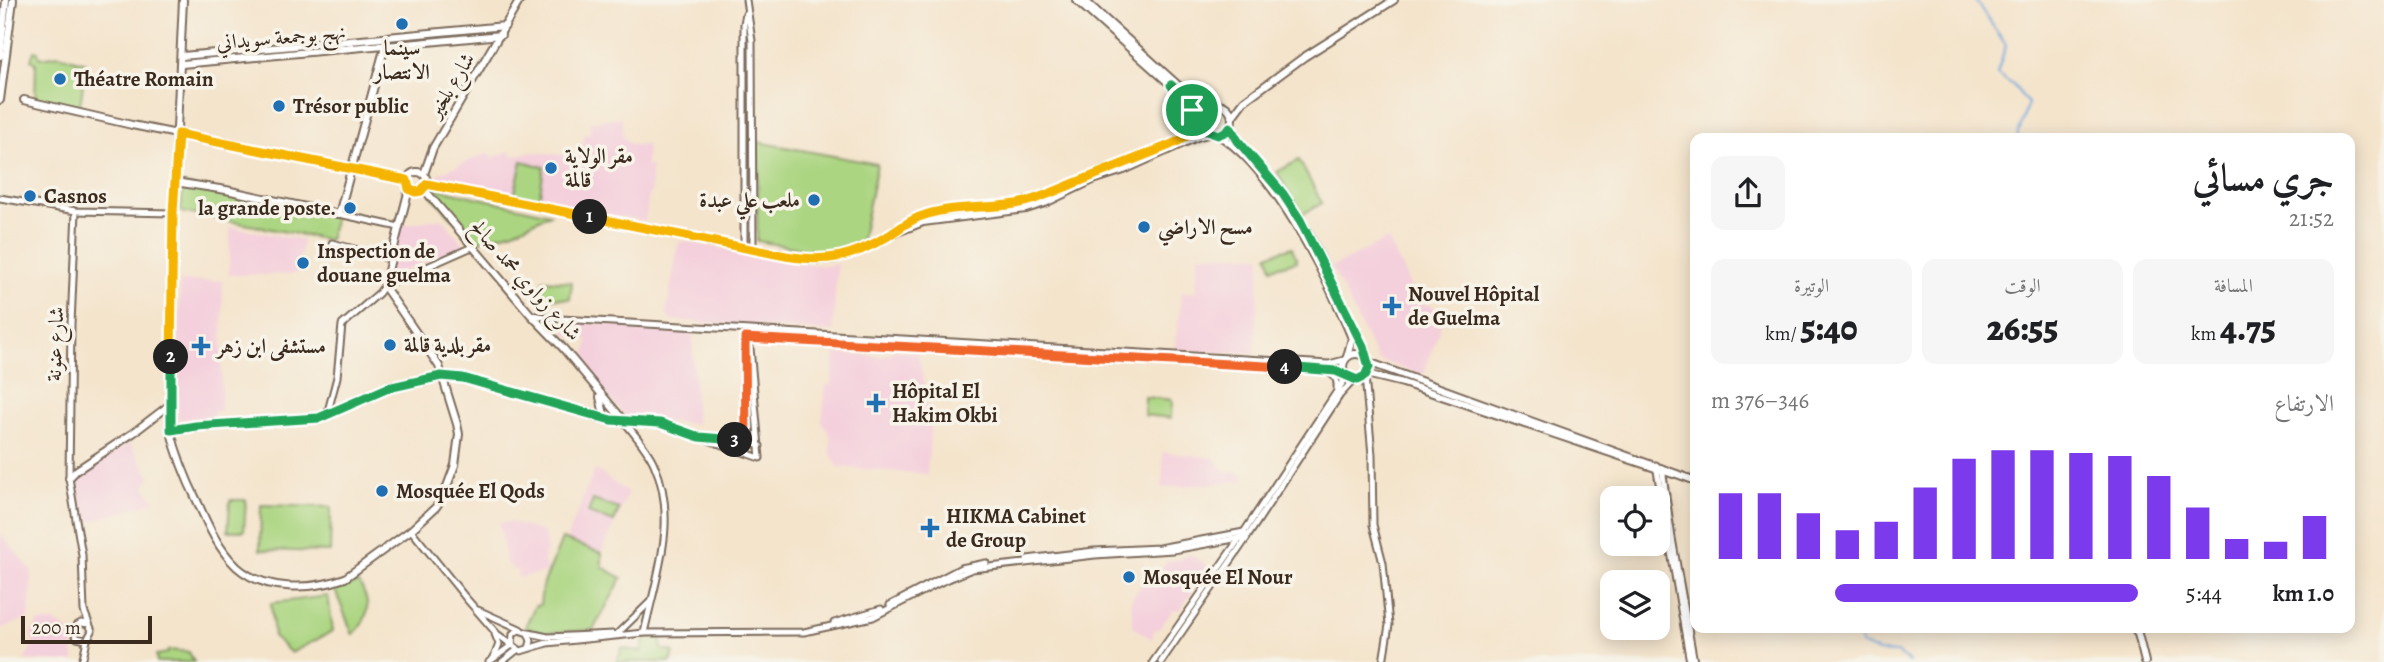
<!DOCTYPE html>
<html lang="ar">
<meta charset="utf-8">
<style>
:root{--surface:#fff;--page:#f6f6f6;--text:#202124;--muted:#757577;--accent:#7c3aed}
body{margin:0;font-family:Alegreya,Amiri,serif;background:var(--page);color:var(--text);direction:rtl;height:100vh;display:flex;flex-direction:column;font-size:26px;white-space:nowrap}
*{box-sizing:border-box;margin:0}
p{font-size:23px;color:var(--muted)}
.icon{flex:none;width:38px;height:38px;fill:none;stroke:currentColor;stroke-width:2;stroke-linecap:round;stroke-linejoin:round}
.map{position:relative;flex:1;overflow:hidden;direction:ltr}
.side{position:absolute;left:1690px;top:133px;width:665px;height:500px;display:flex;flex-direction:column;background:var(--surface);border-radius:14px;box-shadow:0 4px 18px #0003;direction:rtl}
.side>*{flex:none}
.fabs{position:absolute;left:1600px;top:486px;display:grid;gap:14px}
.fabs a{display:grid;place-items:center;width:70px;height:70px;border-radius:14px;background:var(--surface);box-shadow:0 4px 18px #0003;font-size:35px}
.scale{position:absolute;left:21px;bottom:18px;width:131px;box-sizing:border-box;padding-left:7px;border:4px solid #3b2a1e;border-top:0;font-size:19px;line-height:24px;white-space:nowrap;color:#3b2a1e;-webkit-text-stroke:5px #f7f3e8;paint-order:stroke}
.pin{position:absolute;display:grid;place-items:center;width:60px;height:60px;color:#fff;margin:-30px;border:4px solid #fff;border-radius:50%;box-shadow:0 2px 7px #0007}
.km{position:absolute;width:35px;height:35px;margin:-18px;border-radius:50%;background:#222;color:#fff;font-size:19px;line-height:35px;text-align:center}
.round{display:grid;place-items:center;flex:none;width:74px;height:74px;border-radius:14px;background:var(--page)}
.summary{display:flex;align-items:center;justify-content:space-between;height:119px;padding:0 21px}
h1{font-size:38px;font-weight:800;line-height:52px}
.metrics{display:grid;grid-template-columns:repeat(3,1fr);gap:10px;height:119px;padding:7px 21px}
.metrics div{display:grid;align-content:center;border-radius:14px;background:var(--page);text-align:center}
.metrics b{font-size:35px;font-weight:800}
.metrics small{font-size:19px;font-weight:400}
.metrics p{font-size:19px}
.chart{height:196px;padding:14px 21px}
.chart p{display:flex;justify-content:space-between}
.chart svg{width:100%;height:126px;margin-top:7px;stroke:var(--accent);stroke-width:6}
ul{padding:0 21px;list-style:none;font-size:23px}
li{display:grid;grid-template-columns:112px 84px 1fr;align-items:center;height:52px}
li i{height:18px;border-radius:9px;background:var(--accent)}
.map>svg:first-child{display:block}
.built{fill:#f4cfdc}
.green{fill:#abd581;stroke:#738050;stroke-width:2}
.lines{fill:none;stroke-linecap:round;stroke-linejoin:round}
.stream{stroke:#6fa7de;stroke-width:2}
.minor-casing{stroke:#7c6b5b;stroke-width:9}
.major-casing{stroke:#7c6b5b;stroke-width:10}
.minor{stroke:#fff;stroke-width:5}
.major{stroke:#fff;stroke-width:6}
.split-1-casing{stroke:#fff;stroke-width:14}
.split-2-casing{stroke:#fff;stroke-width:14}
.split-3-casing{stroke:#fff;stroke-width:14}
.split-4-casing{stroke:#fff;stroke-width:14}
.split-5-casing{stroke:#fff;stroke-width:14}
.split-1{stroke:#f5b400;stroke-width:9}
.split-2{stroke:#f5b400;stroke-width:9}
.split-3{stroke:#22a559;stroke-width:9}
.split-4{stroke:#f0652b;stroke-width:9}
.split-5{stroke:#22a559;stroke-width:9}
.poi-dot{fill:#1f6fb2;stroke:#f7f3e8;stroke-width:2.5}
.labels{text-anchor:middle;stroke-width:7;stroke-linejoin:round;paint-order:stroke}
.street-label{font-size:21px;fill:#3b2a1e;stroke:#f7f3e8}
.poi-label{font-size:21px;font-weight:bold;fill:#3b2a1e;stroke:#f7f3e8;text-anchor:start}
</style>
<div class="map">
<svg width="2384" height="662" viewBox="0 0 2384 662">
<rect width="100%" height="100%" fill="#f7f3e8"/>
<filter id="ink" filterUnits="userSpaceOnUse"><feTurbulence type="fractalNoise" baseFrequency=".0143" numOctaves="2"/><feDisplacementMap in="SourceGraphic" scale="14" xChannelSelector="R" yChannelSelector="G"/><feConvolveMatrix kernelMatrix="1 2 1 2 8 2 1 2 1" color-interpolation-filters="sRGB"/></filter>
<filter id="wash" filterUnits="userSpaceOnUse"><feTurbulence type="fractalNoise" baseFrequency=".00686" numOctaves="4" result="noise"/><feDisplacementMap in="SourceGraphic" scale="28" xChannelSelector="R" yChannelSelector="G"/><feGaussianBlur stdDeviation="1.57" result="paint"/><feColorMatrix in="noise" values="0 0 0 0 0 0 0 0 0 0 0 0 0 0 0 0 0 1.4 0 .05"/><feComposite in="paint" operator="in"/></filter>
<g filter="url(#wash)">
<rect width="100%" height="100%" fill="#f4e4cc"/>
<g class="built">
<path d="M 622,117 L 623,137 L 631,145 L 647,145 L 646,166 L 651,166 L 651,193 L 649,193 L 645,221 L 577,210 L 542,203 L 541,201 L 439,183 L 438,174 L 488,153 L 491,158 L 510,151 L 512,156 L 534,152 L 583,157 L 584,134 L 590,134 L 590,122 Z"/>
<path d="M 442,218 L 464,245 L 390,277 L 388,275 L 400,229 L 403,225 Z"/>
<path d="M 230,227 L 303,240 L 297,274 L 229,275 Z"/>
<path d="M 1388,239 L 1418,302 L 1446,311 L 1423,376 L 1377,359 L 1332,267 Z"/>
<path d="M 682,241 L 797,263 L 826,266 L 837,264 L 833,332 L 670,320 L 666,313 L 678,245 Z"/>
<path d="M 1198,254 L 1261,256 L 1254,353 L 1174,351 L 1182,292 L 1196,292 Z"/>
<path d="M 180,281 L 223,281 L 221,411 L 214,411 L 213,416 L 178,420 Z"/>
<path d="M 573,322 L 692,330 L 696,424 L 629,418 L 625,416 L 591,377 L 591,372 L 584,370 L 588,339 L 568,336 L 564,331 L 567,325 Z"/>
<path d="M 893,350 L 918,353 L 931,421 L 927,474 L 838,467 L 830,452 L 831,437 L 822,422 L 826,385 L 831,385 L 835,353 L 885,357 L 886,354 L 892,354 Z"/>
<path d="M 129,443 L 150,476 L 145,487 L 155,501 L 86,523 L 80,520 L 76,482 L 78,477 Z"/>
<path d="M 1163,452 L 1214,458 L 1225,471 L 1244,474 L 1243,481 L 1162,488 Z"/>
<path d="M 595,469 L 628,493 L 602,553 L 566,540 Z"/>
<path d="M 510,522 L 544,532 L 547,553 L 543,554 L 546,572 L 518,578 L 517,569 L 512,570 L 511,565 L 507,566 L 499,523 Z"/>
<path d="M 0,533 L 32,571 L 29,618 L 0,629 Z"/>
<path d="M 1189,554 L 1209,567 L 1180,610 L 1173,610 L 1160,628 L 1154,630 L 1152,639 L 1133,627 L 1131,600 L 1142,583 L 1145,585 L 1153,573 L 1158,577 L 1163,575 L 1165,572 L 1161,569 L 1168,560 L 1180,560 L 1180,557 Z"/>
<path d="M 39,622 L 54,622 L 68,630 L 73,642 L 74,662 L 24,660 L 34,644 L 30,635 Z"/>
</g>
<g class="green">
<path d="M 34,51 L 38,52 L 40,58 L 59,55 L 86,63 L 80,106 L 76,110 L 35,102 L 36,63 L 31,60 Z"/>
<path d="M 758,142 L 877,164 L 861,243 L 820,252 L 757,241 Z"/>
<path d="M 1299,160 L 1322,203 L 1301,215 L 1277,172 Z"/>
<path d="M 522,161 L 544,167 L 539,200 L 514,196 Z"/>
<path d="M 183,184 L 335,216 L 329,240 L 181,212 Z"/>
<path d="M 435,188 L 550,214 L 514,231 L 475,242 L 431,195 Z"/>
<path d="M 1292,247 L 1297,261 L 1272,268 L 1268,255 Z"/>
<path d="M 543,280 L 572,282 L 570,299 L 542,297 Z"/>
<path d="M 1145,397 L 1172,400 L 1171,418 L 1144,415 Z"/>
<path d="M 230,500 L 246,500 L 244,531 L 228,531 Z"/>
<path d="M 593,500 L 619,509 L 614,522 L 588,513 Z"/>
<path d="M 261,505 L 331,507 L 330,552 L 260,550 Z"/>
<path d="M 562,539 L 602,553 L 602,567 L 622,578 L 593,630 L 543,633 L 525,627 L 535,606 L 540,605 L 542,588 Z"/>
<path d="M 358,582 C 372,602 370,618 353,635 L 335,590 Z"/>
<path d="M 328,596 L 333,631 L 291,653 L 274,637 L 271,603 Z"/>
<path d="M 645,637 L 662,638 L 661,649 L 674,652 L 671,662 L 617,662 L 622,648 L 641,652 Z"/>
<path d="M 168,650 L 189,652 L 194,662 L 157,662 L 156,655 L 168,653 Z"/>
</g>
<g class="lines">
<g class="stream">
<path d="M 1975,0 L 2006,45 L 1997,74 L 2013,85 L 2028,103 L 2017,138"/>
<path d="M 1863,628 L 1859,633 L 1861,644 L 1878,652 L 1897,653 L 1909,662"/>
</g>
</g>
</g>
<g filter="url(#ink)">
<g class="lines">
<defs>
<g id="minor">
<path d="M 746,0 L 752,41 L 753,249"/>
<path d="M 0,198 L 76,211 L 173,213"/>
<path d="M 76,211 L 71,324 L 69,478 L 82,555 L 84,611 L 92,631 L 87,640 L 77,638 L 75,634 L 76,626 L 81,623 L 89,624"/>
<path d="M 339,214 L 399,227"/>
<path d="M 332,243 L 390,259"/>
<path d="M 744,247 L 744,24 L 746,14"/>
<path d="M 531,315 L 561,319 L 1329,364 L 1344,360"/>
<path d="M 745,337 L 748,452"/>
<path d="M 745,338 L 1324,369 L 1344,373"/>
<path d="M 1327,371 C 1334,375 1338,379 1337,388"/>
<path d="M 1365,376 L 1372,455 L 1373,525 L 1383,563 L 1389,625 L 1383,662"/>
<path d="M 327,415 L 337,377 L 342,325 L 379,293 L 384,286 L 472,247"/>
<path d="M 623,420 L 660,423 L 760,458 L 749,337"/>
<path d="M 623,420 C 633,433 647,448 654,464 C 679,519 656,577 644,633"/>
<path d="M 709,438 L 746,441 L 760,446"/>
<path d="M 1656,465 L 1690,662"/>
<path d="M 1662,468 L 1672,538 L 1694,662"/>
<path d="M 411,530 L 465,597 L 497,634 L 512,645 L 489,662"/>
<path d="M 1027,559 L 1094,551 L 1159,548 L 1244,532 L 1246,539"/>
<path d="M 890,605 L 961,568 L 986,563"/>
<path d="M 478,610 L 520,629"/>
<path d="M 834,623 L 881,609"/>
<path d="M 529,633 L 548,637 L 613,634"/>
<path d="M 616,635 L 649,603"/>
<path d="M 529,648 L 531,641 L 528,633 L 519,630 L 513,634 L 512,645 L 521,651 L 547,643 L 644,633 L 804,632 L 873,617 L 941,582 L 972,569 L 1095,555 L 1173,550 L 1240,538 L 1246,539"/>
<path d="M 494,657 L 499,644 L 495,634"/>
<path d="M 82,662 L 87,640"/>
<path d="M 502,662 L 517,650"/>
<path d="M 1153,662 L 1244,532 L 1347,376"/>
<path d="M 1161,662 L 1246,539 L 1340,395 L 1351,383 L 1357,380"/>
</g>
<g id="major">
<path d="M 183,0 L 173,213 L 170,428 C 176,454 186,479 198,503 C 208,526 219,550 237,567 C 265,592 312,590 345,578 L 411,530 L 436,507 L 443,497 L 455,465 L 459,434 L 457,424 L 439,366 L 384,286 L 409,189"/>
<path d="M 1076,0 L 1171,85 L 1194,107 L 1202,118"/>
<path d="M 1084,0 L 1191,97 L 1199,102 L 1213,104"/>
<path d="M 387,37 L 505,26"/>
<path d="M 386,46 L 501,35"/>
<path d="M 0,56 L 6,0"/>
<path d="M 182,56 L 383,38"/>
<path d="M 182,64 L 384,45"/>
<path d="M 0,100 L 13,0"/>
<path d="M 24,100 L 132,125 L 407,180"/>
<circle cx="1217" cy="119" r="15"/>
<path d="M 1188,106 L 1195,119 L 1190,133"/>
<path d="M 1232,117 L 1244,101 L 1304,57 L 1394,0"/>
<path d="M 1230,127 C 1242,153 1267,171 1284,194 C 1309,228 1326,270 1344,308 C 1352,324 1362,341 1366,358"/>
<path d="M 1218,135 C 1274,168 1327,278 1352,338 L 1347,357"/>
<circle cx="417" cy="182" r="10"/>
<path d="M 424,174 L 433,148 L 520,0"/>
<path d="M 175,182 L 226,190 L 339,214 L 385,46"/>
<path d="M 427,184 L 786,256 L 814,260 L 833,259 L 852,254 L 892,234 L 923,222 L 1026,209 L 1045,203 L 1093,180 L 1124,170 L 1197,137 L 1211,133"/>
<path d="M 424,189 L 531,315 L 563,348 L 623,420"/>
<path d="M 896,230 L 915,219 L 937,211 L 1004,205 L 1035,199 L 1179,141 L 1194,132 L 1202,123"/>
<circle cx="1356" cy="367" r="13"/>
<path d="M 1368,362 L 1696,481"/>
<path d="M 1366,374 L 1403,383 L 1673,474"/>
<path d="M 600,397 L 605,419"/>
<path d="M 171,430 L 196,426 L 319,418 L 388,388 L 441,376 L 463,378 L 609,420 L 623,420"/>
<path d="M 69,478 L 77,470 L 133,433 L 171,404"/>
<path d="M 2133,628 L 2138,634 L 2145,662"/>
</g>
</defs>
<use href="#minor" class="minor-casing"/>
<use href="#major" class="major-casing"/>
<use href="#minor" class="minor"/>
<use href="#major" class="major"/>
</g>
</g>
<g class="lines" filter="url(#ink)">
<defs>
<path id="split-1" d="M 590,217 L 786,256 C 828,263 852,257 888,236 C 901,228 910,219 925,215 C 958,204 992,210 1025,202 C 1044,197 1062,188 1080,181 C 1110,169 1140,157 1170,145 C 1186,138 1200,130 1192,110"/>
<path id="split-2" d="M 171,357 L 173,213 L 178,134 L 407,180 L 409,189 L 415,192 L 421,191 L 427,184 L 590,217"/>
<path id="split-3" d="M 171,357 L 171,430 L 196,426 L 319,418 L 388,388 L 441,376 L 463,378 L 611,420 L 660,423 L 699,437 L 735,440"/>
<path id="split-4" d="M 735,440 L 746,441 L 745,338 L 1285,367"/>
<path id="split-5" d="M 1192,110 L 1171,85 L 1197,110 L 1207,131 L 1218,135 L 1227,131 L 1230,127 L 1238,141 L 1283,194 L 1300,220 L 1363,346 L 1369,367 L 1365,376 L 1357,380 L 1336,371 L 1285,367"/>
</defs>
<use href="#split-1" class="split-1-casing"/>
<use href="#split-2" class="split-2-casing"/>
<use href="#split-3" class="split-3-casing"/>
<use href="#split-4" class="split-4-casing"/>
<use href="#split-5" class="split-5-casing"/>
<use href="#split-1" class="split-1"/>
<use href="#split-2" class="split-2"/>
<use href="#split-3" class="split-3"/>
<use href="#split-4" class="split-4"/>
<use href="#split-5" class="split-5"/>
</g>
<g class="poi-dot">
<circle cx="402" cy="24" r="7"/>
<circle cx="60" cy="79" r="7"/>
<circle cx="279" cy="106" r="7"/>
<circle cx="551" cy="168" r="7"/>
<circle cx="30" cy="196" r="7"/>
<circle cx="814" cy="200" r="7"/>
<circle cx="350" cy="208" r="7"/>
<circle cx="1144" cy="227" r="7"/>
<circle cx="303" cy="263" r="7"/>
<path d="M1388.5 295.5h7v7h7v7h-7v7h-7v-7h-7v-7h7z"/>
<circle cx="390" cy="345" r="7"/>
<path d="M197.5 335.5h7v7h7v7h-7v7h-7v-7h-7v-7h7z"/>
<path d="M872.5 392.5h7v7h7v7h-7v7h-7v-7h-7v-7h7z"/>
<circle cx="382" cy="491" r="7"/>
<path d="M926.5 517.5h7v7h7v7h-7v7h-7v-7h-7v-7h7z"/>
<circle cx="1129" cy="577" r="7"/>
</g>
<g class="labels">
<g class="street-label">
<text transform="translate(281 37) rotate(-5)" y="7">نهج بوجمعة سويداني</text>
<text transform="translate(451 85) rotate(-59)" y="7">شارع بلخير</text>
<text transform="translate(526 280) rotate(48)" y="7">شارع زواوي محمد صالح</text>
<text transform="translate(55 344) rotate(-88)" y="7">شارع عنونة</text>
</g>
<g class="poi-label">
<text x="402" y="55" text-anchor="middle">سينما<tspan x="402" dy="24">الانتصار</tspan></text>
<text x="74" y="86">Théatre Romain</text>
<text x="293" y="113">Trésor public</text>
<text x="565" y="163">مقر الولاية<tspan x="565" dy="24">قالمة</tspan></text>
<text x="44" y="203">Casnos</text>
<text x="800" y="207" text-anchor="end">ملعب علي عبدة</text>
<text x="336" y="215" text-anchor="end">la grande poste.</text>
<text x="1158" y="234">مسح الاراضي</text>
<text x="317" y="258">Inspection de<tspan x="317" dy="24">douane guelma</tspan></text>
<text x="1408" y="301">Nouvel Hôpital<tspan x="1408" dy="24">de Guelma</tspan></text>
<text x="404" y="352">مقر بلدية قالمة</text>
<text x="217" y="353">مستشفى ابن زهر</text>
<text x="892" y="398">Hôpital El<tspan x="892" dy="24">Hakim Okbi</tspan></text>
<text x="396" y="498">Mosquée El Qods</text>
<text x="946" y="523">HIKMA Cabinet<tspan x="946" dy="24">de Group</tspan></text>
<text x="1143" y="584">Mosquée El Nour</text>
</g>
</g>
</svg>
<div class="fabs">
<a><svg class="icon" aria-label="locate" viewBox="0 0 24 24"><circle cx="12" cy="12" r="6"/><path d="M12 2v4M12 18v4M2 12h4M18 12h4"/></svg></a>
<a><svg class="icon" aria-label="layers" viewBox="0 0 24 24"><path d="M12 4l9 5-9 5-9-5zM3 14l9 5 9-5"/></svg></a>
</div>
<div class="scale">200 m</div>
<div class="pin" style="left:1192px;top:110px;background:#1e9e55"><svg class="icon" aria-label="arrive" viewBox="0 0 24 24"><path d="M6 21V4h12l-3 4 3 4H6"/></svg></div>
<b class="km" style="left:590px;top:217px">1</b>
<b class="km" style="left:171px;top:357px">2</b>
<b class="km" style="left:735px;top:440px">3</b>
<b class="km" style="left:1285px;top:367px">4</b>
<section class="side">
<div class="summary"><div><h1>جري مسائي</h1><p>21:52</p></div><a class="round"><svg class="icon" aria-label="share" viewBox="0 0 24 24"><path d="M12 15V3M7 8l5-5 5 5M5 13v7h14v-7"/></svg></a></div>
<div class="metrics">
<div><p>المسافة</p><b>4.75<small> km</small></b></div>
<div><p>الوقت</p><b>26:55</b></div>
<div><p>الوتيرة</p><b>5:40<small> /km</small></b></div>
</div>
<div class="chart"><p><span>الارتفاع</span>346–376 m</p>
<svg viewBox="0 0 160 44" preserveAspectRatio="none"><path d="M5 44V21M15 44V21M25 44V28M35 44V34M45 44V31M55 44V19M65 44V9M75 44V6M85 44V6M95 44V7M105 44V8M115 44V15M125 44V26M135 44V37M145 44V38M155 44V29"/></svg>
</div>
<ul>
<li><b>1.0 km</b>5:44<i style="width:71%"></i></li>
</ul>
</section>
</div>
